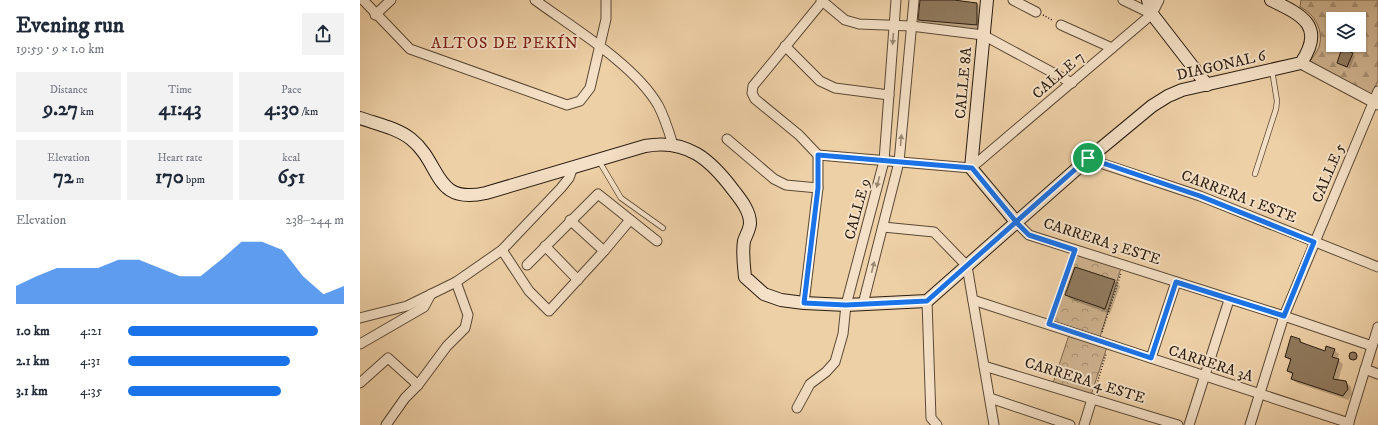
<!DOCTYPE html>
<meta charset="utf-8">
<style>
:root{--surface:#fff;--page:#f2f2f3;--text:#1f2937;--muted:#747a83;--accent:#1a73e8}
body{margin:0;font-family:"IM FELL DW Pica",serif;background:var(--page);color:var(--text);height:100vh;display:flex;flex-direction:column;font-size:15px;white-space:nowrap}
*{box-sizing:border-box;margin:0}
p{font-size:13px;color:var(--muted)}
.icon{flex:none;width:22px;height:22px;fill:none;stroke:currentColor;stroke-width:2;stroke-linecap:round;stroke-linejoin:round}
.map{position:relative;flex:1;overflow:hidden}
.drawer{display:flex;flex-direction:column;background:var(--surface);width:360px}
.drawer>*{flex:none}
.tools{position:absolute;left:966px;top:12px;display:grid;gap:8px}
.tools a{display:grid;place-items:center;width:40px;height:40px;border-radius:0px;background:var(--surface);box-shadow:0 1px 3px #0004;font-size:20px}
.pin{position:absolute;display:grid;place-items:center;width:34px;height:34px;color:#fff;margin:-17px;border:2px solid #fff;border-radius:50%;box-shadow:0 1px 4px #0007}
.round{display:grid;place-items:center;flex:none;width:42px;height:42px;border-radius:0px;background:var(--page)}
.summary{display:flex;align-items:center;justify-content:space-between;height:68px;padding:0 16px}
h1{font-size:22px;font-weight:800;line-height:30px}
.figures{display:grid;grid-template-columns:repeat(3,1fr);gap:6px;height:68px;padding:4px 16px}
.figures div{display:grid;align-content:center;border-radius:0px;background:var(--page);text-align:center}
.figures b{font-size:20px;font-weight:800}
.figures small{font-size:11px;font-weight:400}
.figures p{font-size:11px}
.chart{height:112px;padding:8px 16px}
.chart p{display:flex;justify-content:space-between}
.chart svg{width:100%;height:72px;margin-top:4px;fill:var(--accent);opacity:.7}
ul{padding:0 16px;list-style:none;font-size:13px}
li{display:grid;grid-template-columns:64px 48px 1fr;align-items:center;height:30px}
li i{height:10px;border-radius:5px;background:var(--accent)}
main{display:flex;flex:1;min-height:0}
.map>svg:first-child{display:block}
.forest{fill:url(#forest-firs);stroke:#7c664e;fill-rule:evenodd}
.park{fill:url(#park-crowns);stroke:#7c664e}
.shadow{fill:#0003}
.building{fill:#907a5e;stroke:#2a1c0f}
.lines{fill:none;stroke-linecap:round;stroke-linejoin:round}
.service-casing{stroke:#5b4935;stroke-width:6}
.minor-casing{stroke:#5b4935;stroke-width:11}
.tertiary-casing{stroke:#5b4935;stroke-width:13}
.secondary-casing{stroke:#2a1c0f;stroke-width:14}
.path{stroke:#2a1c0f;stroke-width:1.5;stroke-dasharray:1 2;stroke-linecap:butt}
.service{stroke:#f4e0c6;stroke-width:4.5}
.minor{stroke:#f4e0c6;stroke-width:9}
.tertiary{stroke:#f4e0c6;stroke-width:11}
.secondary{stroke:#f4e0c6;stroke-width:12}
.oneway{fill:#998874}
.route-casing{stroke:#fff;stroke-width:8}
.route{stroke:#1a73e8;stroke-width:5}
.labels{text-anchor:middle;stroke-width:4;stroke-linejoin:round;paint-order:stroke}
.street-label{font-size:15px;fill:#2a1c0f;stroke:#f4e0c6}
.neighbourhood-label{font-size:16px;letter-spacing:1px;fill:#7a1f14;stroke:#f4e0c6}
</style>
<main>
<section class="drawer">
<div class="summary"><div><h1>Evening run</h1><p>19:59 · 9 × 1.0 km</p></div><a class="round"><svg class="icon" aria-label="share" viewBox="0 0 24 24"><path d="M12 15V3M7 8l5-5 5 5M5 13v7h14v-7"/></svg></a></div>
<div class="figures">
<div><p>Distance</p><b>9.27<small> km</small></b></div>
<div><p>Time</p><b>41:43</b></div>
<div><p>Pace</p><b>4:30<small> /km</small></b></div>
</div>
<div class="figures">
<div><p>Elevation</p><b>72<small> m</small></b></div>
<div><p>Heart rate</p><b>170<small> bpm</small></b></div>
<div><p>kcal</p><b>651</b></div>
</div>
<div class="chart"><p><span>Elevation</span>238–244 m</p>
<svg viewBox="0 0 160 44" preserveAspectRatio="none"><path d="M0 44V33L10 27L20 22L30 22L40 22L50 17L60 17L70 22L80 27L90 27L100 17L110 6L120 6L130 11L140 27L150 38L160 33V44z"/></svg>
</div>
<ul>
<li><b>1.0 km</b>4:21<i style="width:88%"></i></li>
<li><b>2.1 km</b>4:31<i style="width:75%"></i></li>
<li><b>3.1 km</b>4:35<i style="width:71%"></i></li>
</ul>
</section>
<div class="map">
<svg width="1018" height="425" viewBox="0 0 1018 425">
<defs>
<pattern id="forest-firs" width="22" height="20" patternUnits="userSpaceOnUse"><rect width="22" height="20" fill="#cdb18d"/><path d="M5 1l3.5 6h-7zM16 11l3.5 6h-7z" fill="#a78f72"/></pattern>
<pattern id="park-crowns" width="20" height="18" patternUnits="userSpaceOnUse"><rect width="20" height="18" fill="#cdb18d"/><path d="M2 6a3 3 0 1 1 6 0M12 15a3 3 0 1 1 6 0" fill="none" stroke="#a78f72"/></pattern>
</defs>
<rect width="100%" height="100%" fill="#eed0a7"/>
<filter id="stains"><feTurbulence type="fractalNoise" baseFrequency=".005" numOctaves="4"/><feColorMatrix values="0 0 0 0 .2 0 0 0 0 .09 0 0 0 0 .02 0 0 0 .5 -.17"/></filter>
<radialGradient id="worn" r=".72"><stop offset=".6" stop-color="#630" stop-opacity="0"/><stop offset="1" stop-color="#630" stop-opacity=".3"/></radialGradient>
<path class="forest" d="M 941,0 L 1018,0 L 1018,81 L 1011,97 L 950,61 C 953,57 957,52 959,47 C 964,31 955,14 940,7 ZM 973,19 L 999,19 L 999,45 L 973,45 Z"/>
<g class="park">
<path d="M 715,254 L 761,268 L 740,337 L 691,321 Z"/>
<path d="M 709,335 L 747,347 L 731,395 L 693,383 Z"/>
</g>
<g class="shadow">
<path d="M 560,0 L 585,0 L 617,4 L 624,11 L 624,32 L 567,27 L 559,19 Z"/>
<path d="M 983,50 L 995,56 L 990,69 L 978,63 Z"/>
<path d="M 754,281 L 760,286 L 750,314 L 712,300 L 706,295 Z"/>
<path d="M 940,340 L 944,344 L 966,352 L 974,350 L 979,354 L 977,359 L 983,364 L 978,381 L 986,382 L 991,387 L 992,394 L 988,400 L 937,383 L 932,379 L 933,376 L 928,371 L 931,362 L 926,357 Z"/>
<circle cx="994" cy="357" r="3.5"/>
</g>
<g class="building">
<path d="M 560,0 L 594,0 L 617,3 L 617,25 L 558,20 Z"/>
<path d="M 982,48 L 993,53 L 987,67 L 977,63 Z"/>
<path d="M 715,267 L 755,280 L 745,309 L 705,295 Z"/>
<path d="M 931,336 L 940,339 L 940,342 L 965,351 L 966,346 L 975,349 L 972,357 L 979,359 L 973,379 L 986,381 L 988,389 L 983,396 L 931,379 L 933,373 L 927,371 L 931,359 L 925,357 Z"/>
<circle cx="993" cy="356" r="4"/>
</g>
<g class="lines">
<defs>
<g id="service">
<path d="M 239,161 L 261,198 L 303,228"/>
<path d="M 895,174 L 916,109 L 917,101 L 912,70"/>
</g>
<g id="minor">
<path d="M 3,0 L 50,49 L 207,105 L 220,101 L 230,88 L 246,19 L 246,0"/>
<path d="M 175,0 C 213,28 274,64 298,105 C 305,118 309,132 313,145"/>
<path d="M 461,0 L 485,20 L 499,24 L 551,26 L 623,35 L 712,83"/>
<path d="M 653,0 L 676,12"/>
<path d="M 763,0 L 792,14"/>
<path d="M 15,15 L 31,0"/>
<path d="M 701,25 L 752,48"/>
<path d="M 425,46 L 460,81 L 475,88 L 529,95"/>
<path d="M 367,139 L 414,179 L 426,185 L 458,188"/>
<path d="M 458,155 L 611,168 L 792,14 L 799,0"/>
<path d="M 728,159 L 840,196 L 1018,267"/>
<path d="M 210,220 L 244,251"/>
<path d="M 657,223 L 669,235 L 924,316 L 1012,346"/>
<path d="M 523,227 L 574,232 L 607,266 L 634,425"/>
<path d="M 185,246 L 218,280"/>
<path d="M 142,250 L 169,291 L 189,311 L 244,251 L 270,220"/>
<path d="M 167,265 L 238,194 L 297,241"/>
<path d="M 613,300 L 989,423"/>
<path d="M 567,301 L 571,418 L 577,425"/>
<path d="M 444,303 L 458,188 L 458,155 L 439,135 L 395,99 L 392,93 L 393,86 L 462,2"/>
<path d="M 503,304 L 539,162 L 554,0"/>
<path d="M 0,318 L 47,306 L 96,282 L 142,250 L 201,188 L 209,178 L 213,167"/>
<path d="M 0,344 L 64,307 L 71,294"/>
<path d="M 791,358 L 816,282"/>
<path d="M 624,366 L 818,425"/>
<path d="M 1005,369 L 1018,374"/>
<path d="M 0,383 L 28,358 L 58,385"/>
<path d="M 630,398 L 710,425"/>
<path d="M 437,408 L 450,384 L 466,372 L 475,362 L 483,334 L 486,305 L 524,161 L 536,0"/>
<path d="M 26,425 L 45,398 L 58,385 L 87,346 L 105,328 L 108,315 L 96,282"/>
<path d="M 724,425 L 732,399"/>
<path d="M 829,425 L 869,300"/>
<path d="M 890,425 L 924,316 L 1018,91"/>
<path d="M 988,425 L 1018,327"/>
</g>
<path id="tertiary" d="M 941,63 L 1018,104"/>
<g id="secondary">
<path d="M 627,0 L 611,168 L 657,223"/>
<path d="M 788,0 L 792,14 L 847,85"/>
<path d="M 0,118 C 17,124 37,128 51,139 C 82,164 73,205 126,193 L 285,146 C 327,138 351,160 374,191 C 381,200 390,211 390,223 C 390,229 386,235 384,241 C 382,252 384,266 385,277 L 404,294 L 421,300 L 444,303 L 486,305 L 567,301 L 728,159 L 792,106 L 808,96 L 822,90 L 941,63 C 966,26 942,15 911,0"/>
</g>
</defs>
<use href="#service" class="service-casing"/>
<use href="#minor" class="minor-casing"/>
<use href="#tertiary" class="tertiary-casing"/>
<use href="#secondary" class="secondary-casing"/>
<g class="path">
<path d="M 683,15 L 692,20"/>
<path d="M 692,316 L 712,259"/>
<path d="M 742,332 L 761,273"/>
<path d="M 735,390 L 746,354"/>
</g>
<use href="#service" class="service"/>
<use href="#minor" class="minor"/>
<use href="#tertiary" class="tertiary"/>
<use href="#secondary" class="secondary"/>
</g>
<defs><path id="oneway-solid" d="M-6-.8H1V-3.2L6.5 0L1 3.2V.8H-6Z"/></defs>
<g class="oneway">
<use href="#oneway-solid" transform="translate(533 39) rotate(94)"/>
<use href="#oneway-solid" transform="translate(541 140) rotate(-85)"/>
<use href="#oneway-solid" transform="translate(518 182) rotate(105)"/>
<use href="#oneway-solid" transform="translate(513 267) rotate(-76)"/>
</g>
<g class="lines">
<defs>
<path id="route" d="M 728,158 L 567,301 L 486,305 L 444,303 L 458,188 L 458,155 L 612,168 L 657,223 L 669,235 L 715,250 L 689,324 L 791,358 L 816,282 L 924,316 L 954,242 L 840,196 L 728,158"/>
</defs>
<use href="#route" class="route-casing"/>
<use href="#route" class="route"/>
</g>
<g class="labels">
<g class="street-label">
<text transform="translate(861 65) rotate(-13)" y="5">DIAGONAL 6</text>
<text transform="translate(698 75) rotate(-41)" y="5">CALLE 7</text>
<text transform="translate(603 83) rotate(-85)" y="5">CALLE 8A</text>
<text transform="translate(968 173) rotate(-67)" y="5">CALLE 5</text>
<text transform="translate(879 196) rotate(21)" y="5">CARRERA 1 ESTE</text>
<text transform="translate(497 209) rotate(-75)" y="5">CALLE 9</text>
<text transform="translate(742 241) rotate(18)" y="5">CARRERA 3 ESTE</text>
<text transform="translate(851 363) rotate(18)" y="5">CARRERA 3A</text>
<text transform="translate(725 380) rotate(17)" y="5">CARRERA 4 ESTE</text>
</g>
<g class="neighbourhood-label">
<text x="145" y="48">ALTOS DE PEKÍN</text>
</g>
</g>
<rect width="100%" height="100%" filter="url(#stains)"/>
<rect width="100%" height="100%" fill="url(#worn)"/>
</svg>
<div class="tools">
<a><svg class="icon" aria-label="layers" viewBox="0 0 24 24"><path d="M12 4l9 5-9 5-9-5zM3 14l9 5 9-5"/></svg></a>
</div>
<div class="pin" style="left:728px;top:158px;background:#1e9e55"><svg class="icon" aria-label="arrive" viewBox="0 0 24 24"><path d="M6 21V4h12l-3 4 3 4H6"/></svg></div>
</div>
</main>
